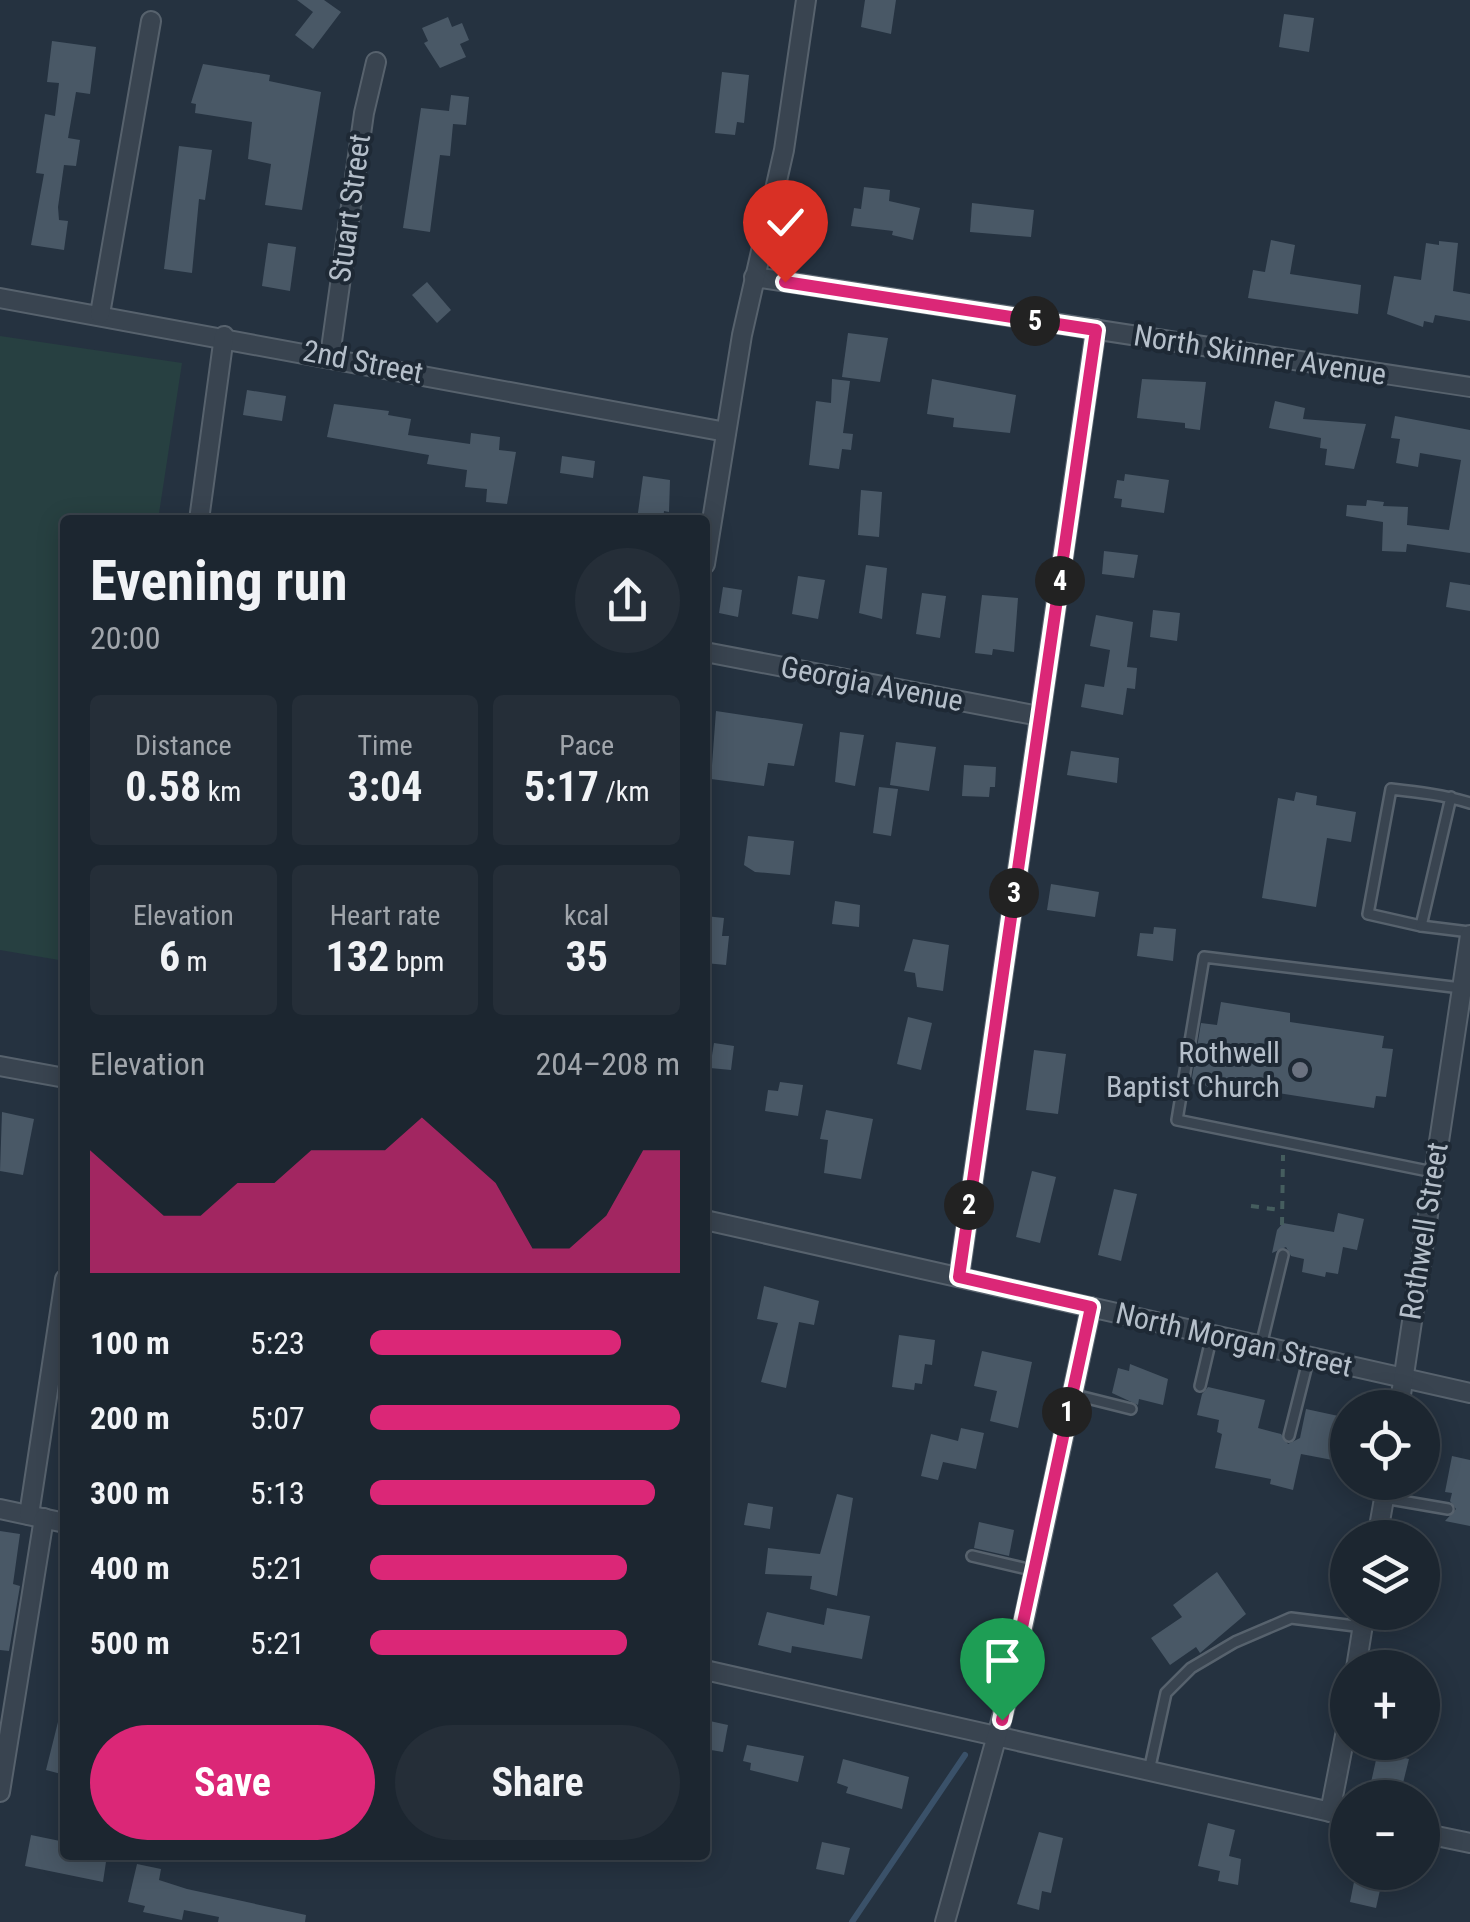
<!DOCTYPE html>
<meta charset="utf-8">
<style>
:root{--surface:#1c2630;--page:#252e38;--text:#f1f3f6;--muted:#a0a5ab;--line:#3a434c;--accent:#db2777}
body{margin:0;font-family:"Roboto Condensed",sans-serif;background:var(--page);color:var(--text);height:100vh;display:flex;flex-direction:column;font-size:38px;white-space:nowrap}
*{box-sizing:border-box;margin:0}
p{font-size:32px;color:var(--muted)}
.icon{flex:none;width:55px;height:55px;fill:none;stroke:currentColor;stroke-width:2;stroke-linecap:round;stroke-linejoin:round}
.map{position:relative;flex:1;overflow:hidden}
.side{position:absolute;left:60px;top:515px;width:650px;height:1345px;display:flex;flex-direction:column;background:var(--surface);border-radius:10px;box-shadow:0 5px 25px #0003,0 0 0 2px var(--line)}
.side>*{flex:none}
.buttons{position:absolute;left:1330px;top:1390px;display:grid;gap:20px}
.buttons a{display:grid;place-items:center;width:110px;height:110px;border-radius:50%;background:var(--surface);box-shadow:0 5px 25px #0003,0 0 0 2px var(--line);font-size:50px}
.pin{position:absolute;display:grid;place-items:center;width:85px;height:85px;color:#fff;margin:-102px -42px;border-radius:50% 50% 50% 0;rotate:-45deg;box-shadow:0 0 10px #0007}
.pin .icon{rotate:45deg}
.km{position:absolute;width:50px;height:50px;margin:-25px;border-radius:50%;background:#222;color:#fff;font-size:28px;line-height:50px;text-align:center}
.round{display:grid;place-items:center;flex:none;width:105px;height:105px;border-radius:52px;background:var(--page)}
.summary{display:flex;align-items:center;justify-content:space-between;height:170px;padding:0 30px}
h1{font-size:55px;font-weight:700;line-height:75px}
.metrics{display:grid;grid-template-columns:repeat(3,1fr);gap:15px;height:170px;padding:10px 30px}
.metrics div{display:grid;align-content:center;border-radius:10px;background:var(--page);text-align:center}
.metrics b{font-size:42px;font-weight:700}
.metrics small{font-size:28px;font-weight:400}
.metrics p{font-size:28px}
.chart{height:280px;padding:20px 30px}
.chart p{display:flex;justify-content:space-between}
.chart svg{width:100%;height:180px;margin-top:10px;fill:var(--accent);opacity:.7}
.primary-button{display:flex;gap:20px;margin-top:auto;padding:20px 30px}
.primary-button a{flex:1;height:115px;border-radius:60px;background:var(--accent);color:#fff;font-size:40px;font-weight:700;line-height:115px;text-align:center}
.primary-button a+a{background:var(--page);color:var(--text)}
ul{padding:0 30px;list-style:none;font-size:32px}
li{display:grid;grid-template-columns:160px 120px 1fr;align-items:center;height:75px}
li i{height:25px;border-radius:12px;background:var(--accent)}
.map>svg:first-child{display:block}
.green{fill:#274041}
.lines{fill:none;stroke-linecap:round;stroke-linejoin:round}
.stream{stroke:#3a5169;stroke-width:6}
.building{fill:#495866}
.service-casing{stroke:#57626d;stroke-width:14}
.minor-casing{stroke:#57626d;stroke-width:22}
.path{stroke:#455d5e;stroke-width:4;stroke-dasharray:8 8;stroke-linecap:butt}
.service{stroke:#394450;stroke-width:9}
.minor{stroke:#394450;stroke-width:18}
.route-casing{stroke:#fff;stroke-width:20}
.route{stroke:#db2777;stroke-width:12}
.worship-dot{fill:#6b7280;stroke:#1e2935;stroke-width:4}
.labels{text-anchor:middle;stroke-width:8;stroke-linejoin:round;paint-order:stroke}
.street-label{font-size:30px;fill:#b5bfca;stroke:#1e2935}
.poi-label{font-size:30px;fill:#b5bfca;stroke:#1e2935;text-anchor:end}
</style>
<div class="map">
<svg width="1470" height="1922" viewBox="0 0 1470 1922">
<rect width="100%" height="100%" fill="#253240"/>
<path class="green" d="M 0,336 L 182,363 L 158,520 L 65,520 L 65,961 L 0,950 Z"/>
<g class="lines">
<path class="stream" d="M 852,1922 L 965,1755"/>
</g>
<g class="building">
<path d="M 297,0 L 324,0 L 341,12 L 313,49 L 295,35 L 313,12 Z"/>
<path d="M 865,0 L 896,0 L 891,34 L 861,27 Z"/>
<path d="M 1284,14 L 1314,18 L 1309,52 L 1279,47 Z"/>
<path d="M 448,17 L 452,27 L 462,23 L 469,40 L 460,44 L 466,57 L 440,68 L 424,43 L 428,41 L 422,28 Z"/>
<path d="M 52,41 L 96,47 L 90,94 L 76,92 L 68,138 L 80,140 L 76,166 L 64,165 L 58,207 L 59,220 L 68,221 L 64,250 L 31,245 L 44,174 L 36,173 L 45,114 L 55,116 L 59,83 L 47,82 Z"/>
<path d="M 203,64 L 270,75 L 269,81 L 321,92 L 302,210 L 265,205 L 271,164 L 248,159 L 252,122 L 195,113 L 196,104 L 191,103 Z"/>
<path d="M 722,72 L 749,75 L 744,123 L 737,122 L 735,135 L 715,133 Z"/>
<path d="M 451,95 L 469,97 L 466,125 L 453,124 L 450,156 L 440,155 L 430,232 L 403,228 L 421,108 L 449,111 Z"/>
<path d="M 179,146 L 212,150 L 205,200 L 199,199 L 192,273 L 164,269 Z"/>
<path d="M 864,187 L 890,190 L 889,201 L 920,208 L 913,240 L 892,235 L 893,231 L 851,226 L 854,208 L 861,209 Z"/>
<path d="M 972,203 L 1034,210 L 1031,237 L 970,232 Z"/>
<path d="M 1271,240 L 1295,245 L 1290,274 L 1361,285 L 1358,314 L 1248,298 L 1253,270 L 1265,272 Z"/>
<path d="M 1439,241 L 1458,243 L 1453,291 L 1470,294 L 1470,321 L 1435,315 L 1433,323 L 1424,321 L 1423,327 L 1387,314 L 1394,276 L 1421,280 L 1426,243 L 1439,245 Z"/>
<path d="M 268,243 L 296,247 L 290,291 L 262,286 Z"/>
<path d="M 427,282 L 451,310 L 437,323 L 412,295 Z"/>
<path d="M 848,333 L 888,338 L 880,382 L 842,377 Z"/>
<path d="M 832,379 L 850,381 L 843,433 L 853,434 L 851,450 L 842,449 L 839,469 L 809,465 L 816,401 L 831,403 Z"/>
<path d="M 932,379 L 1016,395 L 1010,433 L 953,427 L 954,418 L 927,414 Z"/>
<path d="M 1142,379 L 1206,382 L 1200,430 L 1185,428 L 1185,423 L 1137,418 Z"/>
<path d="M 247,390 L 286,396 L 282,421 L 243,415 Z"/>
<path d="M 1275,401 L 1305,408 L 1303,419 L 1366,424 L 1354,469 L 1325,465 L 1327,449 L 1320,448 L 1321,438 L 1269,428 Z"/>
<path d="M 334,404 L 389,411 L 388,415 L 411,419 L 408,435 L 470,444 L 471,433 L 500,437 L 499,450 L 516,452 L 507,504 L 486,502 L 487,489 L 465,487 L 467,470 L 427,464 L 429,455 L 327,437 Z"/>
<path d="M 1395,416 L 1470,430 L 1470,553 L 1407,544 L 1406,552 L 1382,551 L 1383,522 L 1346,516 L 1347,505 L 1366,506 L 1367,500 L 1384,502 L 1383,506 L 1408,507 L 1407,525 L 1449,530 L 1461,460 L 1420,453 L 1418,467 L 1396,463 L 1400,439 L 1391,438 Z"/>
<path d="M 562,456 L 595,461 L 593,478 L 560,473 Z"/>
<path d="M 1125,474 L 1169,480 L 1164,513 L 1121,507 L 1122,499 L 1114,498 L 1117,480 L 1124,481 Z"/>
<path d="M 643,476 L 670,480 L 669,512 L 664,511 L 663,520 L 637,520 Z"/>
<path d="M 861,490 L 882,492 L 879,537 L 858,535 Z"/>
<path d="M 1104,551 L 1138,555 L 1134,578 L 1102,574 Z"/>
<path d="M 866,565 L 887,568 L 882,619 L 859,613 Z"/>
<path d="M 798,576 L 825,580 L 818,619 L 792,614 Z"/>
<path d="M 1450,582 L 1470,585 L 1470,611 L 1446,607 Z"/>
<path d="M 723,587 L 742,590 L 738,617 L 719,613 Z"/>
<path d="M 922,593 L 946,596 L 940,638 L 916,634 Z"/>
<path d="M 982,595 L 1018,598 L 1014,652 L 993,649 L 992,655 L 975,653 Z"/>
<path d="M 1153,610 L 1180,613 L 1177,641 L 1150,637 Z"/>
<path d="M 1096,615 L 1133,622 L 1127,667 L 1137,668 L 1135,689 L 1127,688 L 1123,715 L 1081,707 L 1085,684 L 1104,687 L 1110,650 L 1090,646 Z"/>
<path d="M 716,711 L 803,724 L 794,766 L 768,763 L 764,786 L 711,779 Z"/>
<path d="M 840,732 L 864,735 L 855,786 L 835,782 Z"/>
<path d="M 896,742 L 936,747 L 929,791 L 890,785 Z"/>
<path d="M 1071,751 L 1119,758 L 1117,783 L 1067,775 Z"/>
<path d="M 964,765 L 996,767 L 995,787 L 990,787 L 989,797 L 962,796 Z"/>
<path d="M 879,787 L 898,789 L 891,836 L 873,833 Z"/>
<path d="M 1296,792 L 1317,796 L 1316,805 L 1356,812 L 1351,842 L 1327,838 L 1316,907 L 1262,898 L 1278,798 L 1294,801 Z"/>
<path d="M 748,836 L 794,841 L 790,875 L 755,872 L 744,865 Z"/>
<path d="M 1051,884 L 1099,892 L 1095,917 L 1047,910 Z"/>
<path d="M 835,901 L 860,905 L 859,927 L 832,924 Z"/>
<path d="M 705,916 L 724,918 L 722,936 L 729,936 L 726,965 L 705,963 Z"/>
<path d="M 1154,927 L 1176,929 L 1173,961 L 1137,956 L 1140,933 L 1153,934 Z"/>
<path d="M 913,939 L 949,945 L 943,991 L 917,987 L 915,973 L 904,971 Z"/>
<path d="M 1221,1002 L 1290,1013 L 1290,1022 L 1384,1036 L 1382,1048 L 1393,1049 L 1386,1097 L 1376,1096 L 1374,1108 L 1278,1093 L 1277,1099 L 1207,1090 L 1207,1086 L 1191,1084 L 1201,1023 L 1217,1025 Z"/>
<path d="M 908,1017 L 932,1023 L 921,1070 L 897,1064 Z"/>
<path d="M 714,1043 L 734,1046 L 731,1070 L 710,1068 Z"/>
<path d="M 1034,1050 L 1066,1054 L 1058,1114 L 1026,1110 Z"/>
<path d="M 780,1082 L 803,1085 L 798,1116 L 765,1111 L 768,1090 L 778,1091 Z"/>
<path d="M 826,1110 L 873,1119 L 861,1179 L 824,1173 L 828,1140 L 820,1139 Z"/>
<path d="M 2,1112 L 34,1119 L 23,1175 L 0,1171 Z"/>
<path d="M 1032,1171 L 1056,1177 L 1040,1243 L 1016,1237 Z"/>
<path d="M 1114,1189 L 1137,1194 L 1121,1261 L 1098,1255 Z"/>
<path d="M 1338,1213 L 1364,1219 L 1357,1250 L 1343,1247 L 1338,1274 L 1326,1272 L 1325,1277 L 1302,1272 L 1304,1259 L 1291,1256 L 1286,1247 L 1272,1253 L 1277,1230 L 1283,1223 L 1334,1232 Z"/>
<path d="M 764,1286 L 819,1301 L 814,1325 L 799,1322 L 786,1388 L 761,1382 L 778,1323 L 757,1319 Z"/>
<path d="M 899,1335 L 935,1340 L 932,1365 L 925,1364 L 922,1384 L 915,1383 L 914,1390 L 892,1387 Z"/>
<path d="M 982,1351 L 1032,1362 L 1018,1428 L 990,1421 L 997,1391 L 974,1386 Z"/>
<path d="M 1130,1364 L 1168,1379 L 1163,1405 L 1139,1399 L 1138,1405 L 1112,1393 L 1118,1368 L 1129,1371 Z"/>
<path d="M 1208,1387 L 1265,1400 L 1258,1428 L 1281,1434 L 1288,1444 L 1300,1438 L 1306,1409 L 1343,1417 L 1348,1422 L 1348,1463 L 1301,1454 L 1293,1490 L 1270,1484 L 1271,1479 L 1215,1468 L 1222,1434 L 1217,1432 L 1219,1420 L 1197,1415 L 1202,1394 Z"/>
<path d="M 961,1428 L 984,1433 L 976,1469 L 943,1462 L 938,1480 L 921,1476 L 931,1434 L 958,1441 Z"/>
<path d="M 1452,1456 L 1470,1460 L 1470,1526 L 1445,1521 L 1456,1509 L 1450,1501 L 1452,1493 L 1445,1492 Z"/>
<path d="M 837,1494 L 853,1498 L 837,1596 L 810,1589 L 812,1576 L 765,1574 L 768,1548 L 820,1554 Z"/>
<path d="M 748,1503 L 773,1507 L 770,1529 L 744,1525 Z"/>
<path d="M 979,1522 L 1014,1530 L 1009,1556 L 974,1548 Z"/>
<path d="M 0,1531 L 20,1534 L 13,1584 L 20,1586 L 9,1651 L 0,1650 Z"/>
<path d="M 1217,1572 L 1246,1614 L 1200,1653 L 1196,1647 L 1170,1665 L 1151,1638 L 1182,1617 L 1173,1605 Z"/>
<path d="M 827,1608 L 870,1616 L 862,1659 L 792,1646 L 791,1653 L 758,1645 L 767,1612 L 824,1625 Z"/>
<path d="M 59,1718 L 65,1719 L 65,1775 L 46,1770 Z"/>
<path d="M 705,1720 L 728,1725 L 723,1752 L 705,1749 Z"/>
<path d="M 747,1745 L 804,1756 L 798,1782 L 750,1770 L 751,1763 L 743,1761 Z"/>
<path d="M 1378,1751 L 1409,1759 L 1400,1795 L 1395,1797 L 1375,1793 L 1376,1788 L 1370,1787 Z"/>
<path d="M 843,1759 L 909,1777 L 902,1809 L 846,1793 L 848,1787 L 837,1783 Z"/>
<path d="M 1208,1823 L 1235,1830 L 1229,1856 L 1241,1859 L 1238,1885 L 1218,1881 L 1220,1871 L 1198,1866 Z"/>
<path d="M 1039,1832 L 1063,1838 L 1051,1893 L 1042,1891 L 1039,1910 L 1017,1904 Z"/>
<path d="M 31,1835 L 65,1842 L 65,1855 L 107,1855 L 103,1882 L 25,1866 Z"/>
<path d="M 822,1842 L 850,1848 L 844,1875 L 816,1869 Z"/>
<path d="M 137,1864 L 161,1869 L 159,1880 L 187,1889 L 306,1915 L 305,1922 L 218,1922 L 219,1917 L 184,1910 L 182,1920 L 143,1912 L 145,1906 L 128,1902 Z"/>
<path d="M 1356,1872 L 1384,1872 L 1376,1908 L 1350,1902 Z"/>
</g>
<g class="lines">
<defs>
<g id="service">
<path d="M 1451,797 L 1421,926 L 1368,914 L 1391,789 C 1418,792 1444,795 1470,803"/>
<path d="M 1421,926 L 1470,932"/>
<path d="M 1433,1172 L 1177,1120 L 1204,957 L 1461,988"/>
<path d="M 1261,1346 L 1283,1255"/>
<path d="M 1200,1386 L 1212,1335"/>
<path d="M 1071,1394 L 1131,1409"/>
<path d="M 1289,1436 L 1309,1357"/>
<path d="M 1384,1498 L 1448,1509"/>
<path d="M 972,1556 L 1036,1571"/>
<path d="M 1149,1771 L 1166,1693 L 1191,1668 L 1235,1642 L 1291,1618 L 1363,1627"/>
</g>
<g id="minor">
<path d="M 754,277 L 1470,387"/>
<path d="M 0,298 L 726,432"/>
<path d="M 100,314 L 151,21"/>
<path d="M 330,356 L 364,113 L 376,62"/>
<path d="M 199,520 L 224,336"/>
<path d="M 705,564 L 742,335 L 784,150 L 806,0"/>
<path d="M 705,652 L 1039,716"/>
<path d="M 0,1066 L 65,1078"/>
<path d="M 705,1220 L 1470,1393"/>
<path d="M 959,1277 L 1096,329"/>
<path d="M 1399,1408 L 1470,935"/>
<path d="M 0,1509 L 65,1523"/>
<path d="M 29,1515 L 65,1279"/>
<path d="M 1377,1538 L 1387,1482"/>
<path d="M 1356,1668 L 1365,1612"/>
<path d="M 705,1670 L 1348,1816"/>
<path d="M 0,1792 L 44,1518"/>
<path d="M 1330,1812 L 1348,1720"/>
<path d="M 1422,1833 L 1470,1843"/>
<path d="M 945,1922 L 1006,1703 L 1091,1307"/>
</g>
</defs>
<use href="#service" class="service-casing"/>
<use href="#minor" class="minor-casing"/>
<g class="path">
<path d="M 1251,1206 L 1280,1210"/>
<path d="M 1282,1225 L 1283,1155"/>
</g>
<use href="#service" class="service"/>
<use href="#minor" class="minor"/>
</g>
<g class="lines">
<defs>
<path id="route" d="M 785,282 L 1096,330 L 959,1277 L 1091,1307 L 1002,1720"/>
</defs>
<use href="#route" class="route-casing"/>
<use href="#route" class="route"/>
</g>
<circle class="worship-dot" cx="1300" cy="1070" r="10"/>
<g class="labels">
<g class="street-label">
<text transform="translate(350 208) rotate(-82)" y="10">Stuart Street</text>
<text transform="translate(1260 355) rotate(9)" y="10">North Skinner Avenue</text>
<text transform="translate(363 362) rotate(11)" y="10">2nd Street</text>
<text transform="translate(872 684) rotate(11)" y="10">Georgia Avenue</text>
<text transform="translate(1424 1231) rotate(-81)" y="10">Rothwell Street</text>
<text transform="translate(1234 1340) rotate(13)" y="10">North Morgan Street</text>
</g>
<g class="poi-label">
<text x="1280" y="1063">Rothwell<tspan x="1280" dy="34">Baptist Church</tspan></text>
</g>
</g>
</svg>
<div class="buttons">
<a><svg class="icon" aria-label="locate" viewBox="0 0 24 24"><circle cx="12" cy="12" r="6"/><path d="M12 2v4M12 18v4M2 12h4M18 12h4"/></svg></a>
<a><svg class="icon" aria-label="layers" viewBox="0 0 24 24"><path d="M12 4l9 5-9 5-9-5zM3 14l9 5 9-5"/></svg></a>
<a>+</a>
<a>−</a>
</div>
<div class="pin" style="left:1002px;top:1720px;background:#1e9e55"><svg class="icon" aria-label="arrive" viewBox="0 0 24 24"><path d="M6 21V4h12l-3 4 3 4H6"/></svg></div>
<div class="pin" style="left:785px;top:282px;background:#d93025"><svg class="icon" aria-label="check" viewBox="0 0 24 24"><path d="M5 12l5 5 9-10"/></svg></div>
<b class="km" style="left:1067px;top:1412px">1</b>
<b class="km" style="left:969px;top:1205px">2</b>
<b class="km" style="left:1014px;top:893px">3</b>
<b class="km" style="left:1060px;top:581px">4</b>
<b class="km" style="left:1035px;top:321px">5</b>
<section class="side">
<div class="summary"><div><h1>Evening run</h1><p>20:00</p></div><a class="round"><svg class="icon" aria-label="share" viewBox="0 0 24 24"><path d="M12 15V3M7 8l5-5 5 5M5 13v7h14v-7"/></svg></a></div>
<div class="metrics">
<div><p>Distance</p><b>0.58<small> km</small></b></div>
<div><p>Time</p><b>3:04</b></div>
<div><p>Pace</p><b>5:17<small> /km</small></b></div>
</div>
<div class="metrics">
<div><p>Elevation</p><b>6<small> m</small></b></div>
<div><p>Heart rate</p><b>132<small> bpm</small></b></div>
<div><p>kcal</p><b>35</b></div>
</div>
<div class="chart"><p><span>Elevation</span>204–208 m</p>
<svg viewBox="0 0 160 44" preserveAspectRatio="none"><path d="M0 44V14L10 22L20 30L30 30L40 22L50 22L60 14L70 14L80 14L90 6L100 14L110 22L120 38L130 38L140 30L150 14L160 14V44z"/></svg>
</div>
<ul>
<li><b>100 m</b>5:23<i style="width:81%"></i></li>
<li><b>200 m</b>5:07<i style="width:100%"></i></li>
<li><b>300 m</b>5:13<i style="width:92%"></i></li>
<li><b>400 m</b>5:21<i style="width:83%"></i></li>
<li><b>500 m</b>5:21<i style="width:83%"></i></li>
</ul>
<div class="primary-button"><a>Save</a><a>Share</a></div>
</section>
</div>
